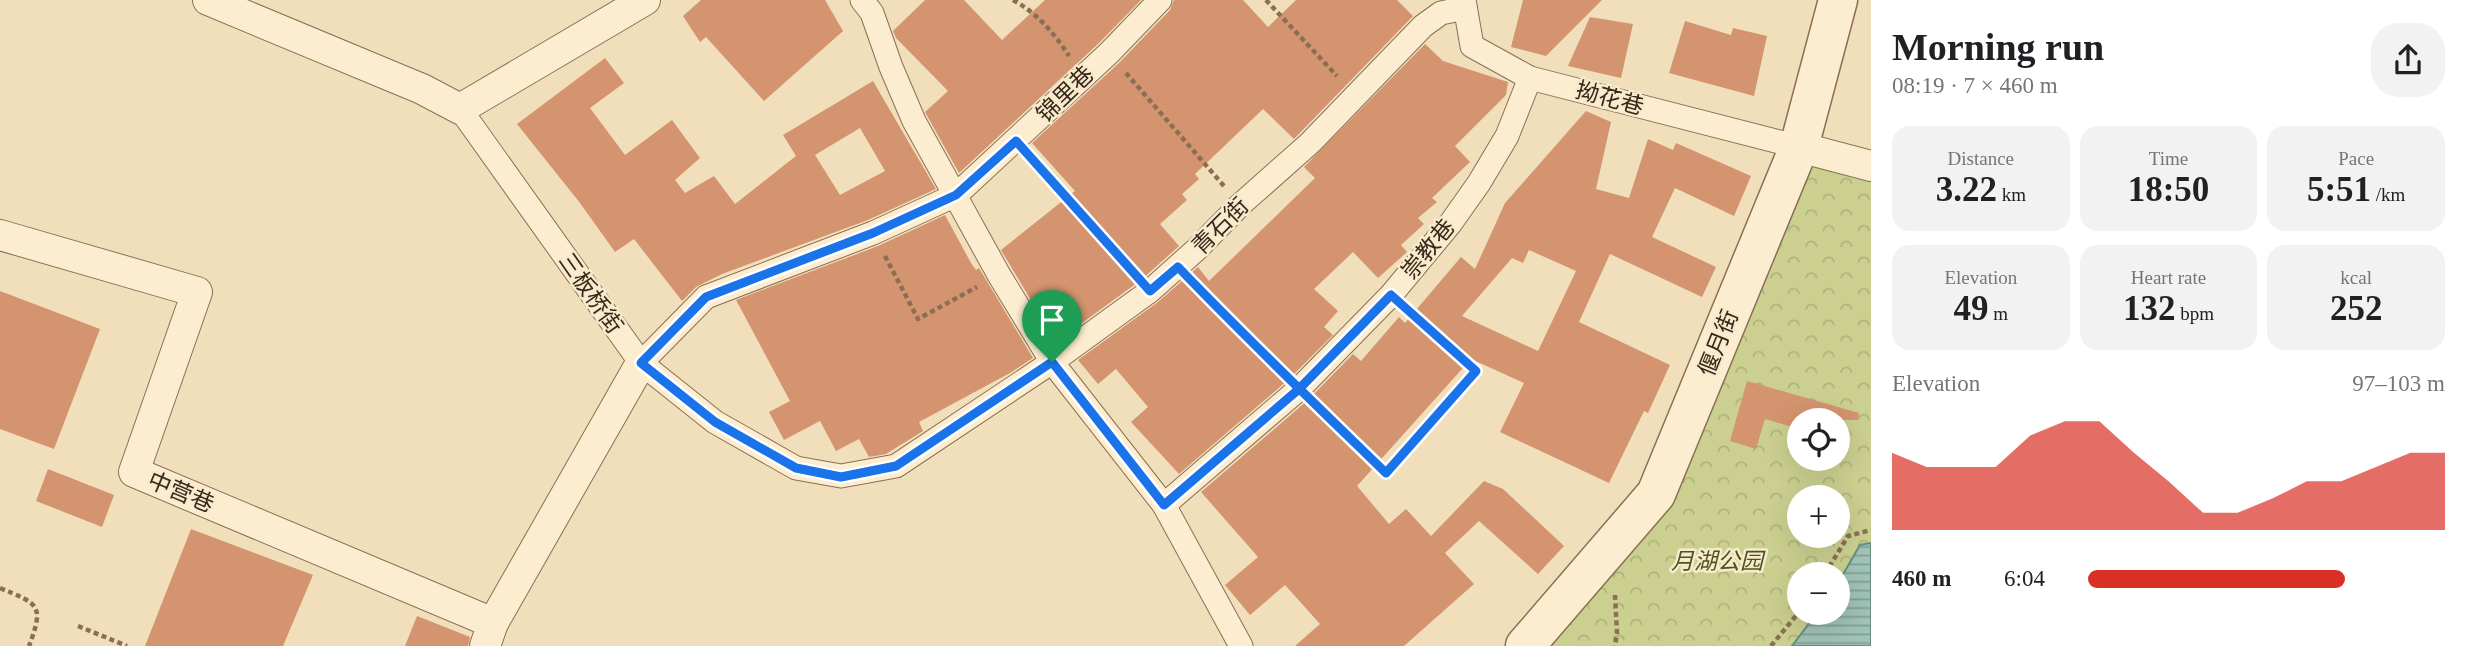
<!DOCTYPE html>
<meta charset="utf-8">
<style>
:root{--surface:#fff;--page:#f2f2f2;--text:#202124;--muted:#757577;--accent:#d93025}
body{margin:0;font-family:"Times New Roman","Noto Sans SC",serif;background:var(--page);color:var(--text);height:100vh;display:flex;flex-direction:column;font-size:26px;white-space:nowrap}
*{box-sizing:border-box;margin:0}
p{font-size:23px;color:var(--muted)}
.icon{flex:none;width:38px;height:38px;fill:none;stroke:currentColor;stroke-width:2;stroke-linecap:round;stroke-linejoin:round}
.map{position:relative;flex:1;overflow:hidden}
.details{display:flex;flex-direction:column;background:var(--surface);width:595px}
.details>*{flex:none}
.buttons{position:absolute;left:1787px;top:408px;display:grid;gap:14px}
.buttons a{display:grid;place-items:center;width:63px;height:63px;border-radius:50%;background:var(--surface);box-shadow:0 7px 28px #0002;font-size:35px}
.pin{position:absolute;display:grid;place-items:center;width:60px;height:60px;color:#fff;margin:-72px -30px;border-radius:50% 50% 50% 0;rotate:-45deg;box-shadow:0 0 7px #0007}
.pin .icon{rotate:45deg}
.round{display:grid;place-items:center;flex:none;width:74px;height:74px;border-radius:28px;background:var(--page)}
.head{display:flex;align-items:center;justify-content:space-between;height:119px;padding:0 21px}
h1{font-size:38px;font-weight:800;line-height:52px}
.stats{display:grid;grid-template-columns:repeat(3,1fr);gap:10px;height:119px;padding:7px 21px}
.stats div{display:grid;align-content:center;border-radius:18px;background:var(--page);text-align:center}
.stats b{font-size:35px;font-weight:800}
.stats small{font-size:19px;font-weight:400}
.stats p{font-size:19px}
.chart{height:196px;padding:14px 21px}
.chart p{display:flex;justify-content:space-between}
.chart svg{width:100%;height:126px;margin-top:7px;fill:var(--accent);opacity:.7}
ul{padding:0 21px;list-style:none;font-size:23px}
li{display:grid;grid-template-columns:112px 84px 1fr;align-items:center;height:52px}
li i{height:18px;border-radius:9px;background:var(--accent)}
main{display:flex;flex:1;min-height:0}
.map>svg:first-child{display:block}
.park{fill:url(#park-crowns);fill-rule:evenodd}
.water{fill:url(#water-rules);stroke:#679084;stroke-width:2}
.building{fill:#d3946f;fill-rule:evenodd}
.lines{fill:none;stroke-linecap:round;stroke-linejoin:round}
.pedestrian-casing{stroke:#8a6f54;stroke-width:25}
.minor-casing{stroke:#8a6f54;stroke-width:32}
.tertiary-casing{stroke:#8a6f54;stroke-width:41}
.path{stroke:#8a6f54;stroke-width:4.5;stroke-dasharray:5 3.5;stroke-linecap:butt}
.pedestrian{stroke:#fcedd0;stroke-width:23}
.minor{stroke:#fcedd0;stroke-width:30}
.tertiary{stroke:#fcedd0;stroke-width:38}
.route-casing{stroke:#fff;stroke-width:14}
.route{stroke:#1a73e8;stroke-width:9}
.labels{text-anchor:middle;stroke-width:5;stroke-linejoin:round;paint-order:stroke}
.street-label{font-size:23px;fill:#38271a;stroke:#f8eacc}
.park-label{font-size:23px;font-style:italic;fill:#4b561f;stroke:#f8eacc}
</style>
<main>
<div class="map">
<svg width="1871" height="646" viewBox="0 0 1871 646">
<defs>
<pattern id="park-crowns" width="20" height="18" patternUnits="userSpaceOnUse" patternTransform="scale(1.75)"><rect width="20" height="18" fill="#cbd090"/><path d="M2 6a3 3 0 1 1 6 0M12 15a3 3 0 1 1 6 0" fill="none" stroke="#afb37c"/></pattern>
<pattern id="water-rules" width="6" height="5" patternUnits="userSpaceOnUse" patternTransform="scale(1.75)"><rect width="6" height="5" fill="#a0c2b7"/><path d="M0 2.5h6" fill="none" stroke="#839e94"/></pattern>
</defs>
<rect width="100%" height="100%" fill="#f1dfbc"/>
<path class="park" d="M 1807,160 L 1871,177 L 1871,646 L 1536,646 L 1661,497 ZM 1799,420 L 1838,420 L 1838,458 L 1799,458 ZM 1799,497 L 1838,497 L 1838,536 L 1799,536 ZM 1799,574 L 1838,574 L 1838,612 L 1799,612 Z"/>
<path class="water" d="M 1871,543 L 1871,646 L 1792,646 L 1817,613 L 1838,612 L 1838,583 L 1860,545 Z"/>
<g class="building">
<path d="M 701,0 L 825,0 L 843,31 L 764,101 L 706,37 L 700,42 L 683,16 Z"/>
<path d="M 925,0 L 964,0 L 1002,40 L 1045,0 L 1141,0 L 1099,43 L 959,173 L 925,112 L 948,91 L 896,38 L 893,31 Z"/>
<path d="M 1174,0 L 1243,0 L 1268,27 L 1296,0 L 1397,0 L 1413,16 L 1294,139 L 1263,109 L 1195,174 L 1199,179 L 1182,194 L 1187,200 L 1160,224 L 1179,246 L 1141,280 L 1056,342 L 1001,250 L 1075,191 L 1032,143 L 1119,63 L 1170,10 Z"/>
<path d="M 1523,0 L 1602,0 L 1546,56 L 1511,47 Z"/>
<path d="M 1590,17 L 1633,24 L 1621,78 L 1568,66 Z"/>
<path d="M 1685,21 L 1731,35 L 1733,28 L 1767,36 L 1754,96 L 1669,73 Z"/>
<path d="M 1425,44 L 1443,61 L 1508,82 L 1506,95 L 1455,146 L 1470,162 L 1432,198 L 1437,202 L 1418,218 L 1424,224 L 1401,245 L 1407,252 L 1378,278 L 1353,252 L 1314,289 L 1338,311 L 1324,327 L 1333,335 L 1289,379 L 1179,474 L 1131,422 L 1148,407 L 1116,369 L 1098,384 L 1078,360 L 1158,302 L 1198,267 L 1209,281 L 1315,178 L 1304,167 Z"/>
<path d="M 605,58 L 624,83 L 590,108 L 625,155 L 672,120 L 700,158 L 675,180 L 685,193 L 714,176 L 735,204 L 796,156 L 783,135 L 873,81 L 936,189 L 868,220 L 722,274 L 696,287 L 682,301 L 634,239 L 615,252 L 580,203 L 517,124 ZM 860,128 L 885,171 L 840,195 L 815,155 Z"/>
<path d="M 1586,111 L 1611,122 L 1596,189 L 1629,198 L 1648,139 L 1673,150 L 1676,143 L 1751,176 L 1734,216 L 1675,188 L 1652,237 L 1716,267 L 1702,297 L 1610,254 L 1579,322 L 1670,365 L 1648,413 L 1644,411 L 1609,483 L 1500,432 L 1524,383 L 1471,359 L 1357,486 L 1389,524 L 1406,509 L 1431,536 L 1484,481 L 1503,489 L 1564,546 L 1538,574 L 1479,521 L 1445,553 L 1474,584 L 1404,646 L 1295,646 L 1320,624 L 1285,585 L 1250,615 L 1225,585 L 1258,557 L 1201,492 L 1308,400 L 1353,354 L 1361,361 L 1399,317 L 1405,323 L 1461,257 L 1475,269 L 1505,203 ZM 1529,250 L 1576,271 L 1538,351 L 1462,316 L 1512,258 L 1523,263 Z"/>
<path d="M 945,215 L 971,263 L 976,270 L 979,268 L 1033,358 L 1010,373 L 919,422 L 923,431 L 886,454 L 869,457 L 859,439 L 836,451 L 820,421 L 784,440 L 769,412 L 790,401 L 736,300 L 878,246 Z"/>
<path d="M 0,291 L 100,329 L 54,449 L 0,429 Z"/>
<path d="M 1747,381 L 1859,413 L 1858,420 L 1799,420 L 1799,429 L 1765,419 L 1756,449 L 1730,441 Z"/>
<path d="M 48,469 L 114,495 L 102,527 L 36,501 Z"/>
<path d="M 191,529 L 313,575 L 283,646 L 145,646 Z"/>
<path d="M 417,616 L 470,637 L 468,646 L 405,646 Z"/>
</g>
<g class="lines">
<defs>
<g id="pedestrian">
<path d="M 862,0 L 872,13 L 891,67 L 914,121 L 999,275 L 1052,362 L 1150,291 L 1197,249 L 1240,205 L 1310,143 L 1423,26 L 1441,13 L 1465,8"/>
<path d="M 1464,0 L 1472,46 L 1530,78 L 1799,147"/>
<path d="M 460,109 L 641,363 L 715,422 L 796,468 L 841,476 L 896,466 L 1052,362 L 1164,505 L 1241,646"/>
<path d="M 641,363 L 706,297 L 873,233 L 956,195 L 1109,53 L 1160,0"/>
<path d="M 1164,505 L 1299,389 L 1391,295 L 1450,224 L 1479,183 L 1507,136 L 1530,78"/>
</g>
<g id="minor">
<path d="M 208,0 L 422,89 L 460,109 L 645,0"/>
<path d="M 1799,147 L 1871,166"/>
<path d="M 0,235 L 197,292 L 134,472 L 493,623 L 485,646"/>
<path d="M 493,623 L 641,363"/>
</g>
<path id="tertiary" d="M 1525,646 L 1656,494 L 1799,147 L 1838,0"/>
</defs>
<use href="#pedestrian" class="pedestrian-casing"/>
<use href="#minor" class="minor-casing"/>
<use href="#tertiary" class="tertiary-casing"/>
<g class="path">
<path d="M 1013,0 C 1037,13 1054,33 1069,56"/>
<path d="M 1266,0 L 1337,76"/>
<path d="M 1126,73 L 1224,186"/>
<path d="M 1032,158 L 1133,272"/>
<path d="M 885,256 L 918,319 L 977,287"/>
<path d="M 1196,286 L 1279,369"/>
<path d="M 1318,407 L 1386,473 L 1476,371 L 1410,312"/>
<path d="M 1825,574 L 1848,536 L 1871,530"/>
<path d="M 0,588 C 38,604 45,604 29,646"/>
<path d="M 1615,595 L 1617,633 L 1615,646"/>
<path d="M 78,626 L 127,646"/>
<path d="M 1771,646 L 1799,612"/>
</g>
<use href="#pedestrian" class="pedestrian"/>
<use href="#minor" class="minor"/>
<use href="#tertiary" class="tertiary"/>
</g>
<g class="lines">
<defs>
<path id="route" d="M 1052,362 L 896,466 L 841,477 L 796,468 L 715,422 L 641,363 L 706,297 L 873,233 L 956,195 L 1016,141 L 1150,291 L 1178,267 C 1245,337 1316,405 1386,473 L 1476,371 L 1391,295 L 1299,389 L 1164,505 L 1052,362"/>
</defs>
<use href="#route" class="route-casing"/>
<use href="#route" class="route"/>
</g>
<g class="labels">
<g class="street-label">
<text transform="translate(1065 94) rotate(-44)" y="8">锦里巷</text>
<text transform="translate(1610 98) rotate(15)" y="8">拗花巷</text>
<text transform="translate(1220 226) rotate(-45)" y="8">青石街</text>
<text transform="translate(1428 249) rotate(-51)" y="8">崇教巷</text>
<text transform="translate(591 293) rotate(55)" y="8">三板桥街</text>
<text transform="translate(1718 343) rotate(-68)" y="8">偃月街</text>
<text transform="translate(181 492) rotate(23)" y="8">中营巷</text>
</g>
<g class="park-label">
<text x="1717" y="569">月湖公园</text>
</g>
</g>
</svg>
<div class="buttons">
<a><svg class="icon" aria-label="locate" viewBox="0 0 24 24"><circle cx="12" cy="12" r="6"/><path d="M12 2v4M12 18v4M2 12h4M18 12h4"/></svg></a>
<a>+</a>
<a>−</a>
</div>
<div class="pin" style="left:1052px;top:362px;background:#1e9e55"><svg class="icon" aria-label="arrive" viewBox="0 0 24 24"><path d="M6 21V4h12l-3 4 3 4H6"/></svg></div>
</div>
<section class="details">
<div class="head"><div><h1>Morning run</h1><p>08:19 · 7 × 460 m</p></div><a class="round"><svg class="icon" aria-label="share" viewBox="0 0 24 24"><path d="M12 15V3M7 8l5-5 5 5M5 13v7h14v-7"/></svg></a></div>
<div class="stats">
<div><p>Distance</p><b>3.22<small> km</small></b></div>
<div><p>Time</p><b>18:50</b></div>
<div><p>Pace</p><b>5:51<small> /km</small></b></div>
</div>
<div class="stats">
<div><p>Elevation</p><b>49<small> m</small></b></div>
<div><p>Heart rate</p><b>132<small> bpm</small></b></div>
<div><p>kcal</p><b>252</b></div>
</div>
<div class="chart"><p><span>Elevation</span>97–103 m</p>
<svg viewBox="0 0 160 44" preserveAspectRatio="none"><path d="M0 44V17L10 22L20 22L30 22L40 11L50 6L60 6L70 17L80 27L90 38L100 38L110 33L120 27L130 27L140 22L150 17L160 17V44z"/></svg>
</div>
<ul>
<li><b>460 m</b>6:04<i style="width:72%"></i></li>
</ul>
</section>
</main>
